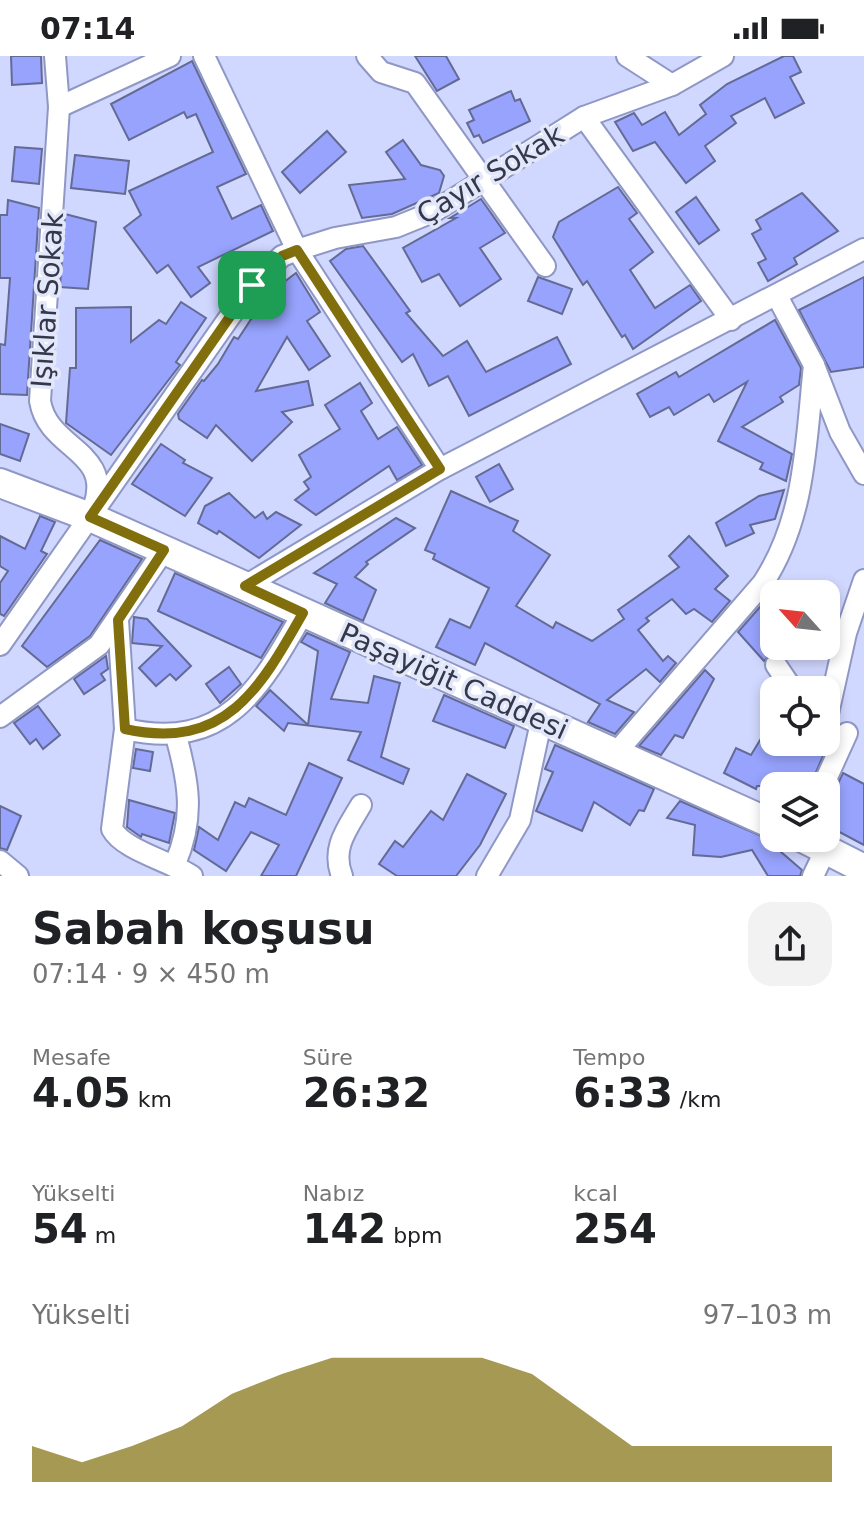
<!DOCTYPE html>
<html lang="tr">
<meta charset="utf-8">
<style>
:root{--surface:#fff;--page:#f2f2f2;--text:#202124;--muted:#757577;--accent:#816e0c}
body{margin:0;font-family:"DejaVu Sans",sans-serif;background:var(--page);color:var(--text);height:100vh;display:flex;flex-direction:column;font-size:30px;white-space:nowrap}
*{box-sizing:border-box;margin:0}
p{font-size:26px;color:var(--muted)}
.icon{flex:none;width:44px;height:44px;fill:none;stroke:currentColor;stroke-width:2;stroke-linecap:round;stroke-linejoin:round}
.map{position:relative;height:820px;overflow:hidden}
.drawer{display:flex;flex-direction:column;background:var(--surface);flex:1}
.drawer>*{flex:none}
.needle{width:52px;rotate:297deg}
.tools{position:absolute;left:760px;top:524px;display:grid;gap:16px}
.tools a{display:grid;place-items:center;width:80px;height:80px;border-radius:16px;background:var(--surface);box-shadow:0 4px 12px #0003;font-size:40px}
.pin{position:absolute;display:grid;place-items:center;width:68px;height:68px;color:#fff;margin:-34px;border-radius:16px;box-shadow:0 4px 12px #0006}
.round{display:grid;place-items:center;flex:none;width:84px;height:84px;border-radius:24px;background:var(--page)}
.summary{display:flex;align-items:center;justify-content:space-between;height:136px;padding:0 32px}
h1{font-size:44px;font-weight:700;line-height:60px}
.stats{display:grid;grid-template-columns:repeat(3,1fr);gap:12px;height:136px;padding:8px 32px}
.stats div{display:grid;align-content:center}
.stats b{font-size:40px;font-weight:700}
.stats small{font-size:22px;font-weight:400}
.stats p{font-size:22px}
.chart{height:224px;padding:16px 32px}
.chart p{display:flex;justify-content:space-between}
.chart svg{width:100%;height:144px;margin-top:8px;fill:var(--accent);opacity:.7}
.status{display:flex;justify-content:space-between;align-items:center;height:56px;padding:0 40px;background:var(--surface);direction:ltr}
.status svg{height:22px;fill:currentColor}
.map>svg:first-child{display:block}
.building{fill:#97a3fd;stroke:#636a94;stroke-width:2}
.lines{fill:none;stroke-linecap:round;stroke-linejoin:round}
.minor-casing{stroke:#8f97c5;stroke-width:24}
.secondary-casing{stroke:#8f97c5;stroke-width:32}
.minor{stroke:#fff;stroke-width:20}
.secondary{stroke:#fff;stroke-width:28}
.route-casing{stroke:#fff;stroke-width:16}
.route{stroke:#816e0c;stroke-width:10}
.labels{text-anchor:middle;stroke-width:7;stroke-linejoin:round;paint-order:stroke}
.street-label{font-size:28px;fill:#35384b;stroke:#e3e7fa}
</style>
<div class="status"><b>07:14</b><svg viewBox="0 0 49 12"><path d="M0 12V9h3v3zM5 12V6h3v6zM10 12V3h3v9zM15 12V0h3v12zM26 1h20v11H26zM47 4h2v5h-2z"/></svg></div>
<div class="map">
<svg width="864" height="820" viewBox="0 0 864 820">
<rect width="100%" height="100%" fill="#d1d8ff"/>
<g class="building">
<path d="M 11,0 L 41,0 L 42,27 L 12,29 Z"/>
<path d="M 415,0 L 446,0 L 459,23 L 437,35 Z"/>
<path d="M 784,0 L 793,0 L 801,16 L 790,21 L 804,47 L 775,62 L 765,42 L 731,60 L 736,67 L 705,90 L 715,105 L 686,127 L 655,86 L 633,95 L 615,66 L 634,57 L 642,69 L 665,56 L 679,79 L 706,58 L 700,49 L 727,28 Z"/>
<path d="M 192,5 L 246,118 L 217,131 L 232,163 L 261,149 L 273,175 L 198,211 L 210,227 L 191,241 L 168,209 L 157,217 L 124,172 L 141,159 L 129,135 L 213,96 L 196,58 L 187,62 L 184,56 L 129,84 L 111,48 Z"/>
<path d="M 511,35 L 515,45 L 520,43 L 530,65 L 483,87 L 479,79 L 474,81 L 467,67 L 474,64 L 469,54 Z"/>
<path d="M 327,75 L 346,96 L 300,137 L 282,116 Z"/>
<path d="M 403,84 L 421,109 L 440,114 L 444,120 L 439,137 L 392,158 L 362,162 L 349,129 L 405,123 L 386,96 Z"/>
<path d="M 15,91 L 42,93 L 39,128 L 12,125 Z"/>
<path d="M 75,99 L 129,105 L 125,138 L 71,132 Z"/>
<path d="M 618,131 L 637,157 L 629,163 L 653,196 L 630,214 L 655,252 L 690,229 L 701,245 L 633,293 L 625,279 L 622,281 L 587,225 L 583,229 L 553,181 L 559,166 Z"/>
<path d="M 802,137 L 838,175 L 794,202 L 797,208 L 768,225 L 758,207 L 766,203 L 752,178 L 761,173 L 756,164 Z"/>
<path d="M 696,141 L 719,174 L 699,188 L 676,156 Z"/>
<path d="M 481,143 L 505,177 L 480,192 L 501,223 L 460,250 L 439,218 L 422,226 L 403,192 L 456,162 L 450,162 Z"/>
<path d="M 8,144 L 39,152 L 27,339 L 0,338 L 0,288 L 5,289 L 10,222 L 0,222 L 0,159 L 7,159 Z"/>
<path d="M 65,158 L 96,166 L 88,233 L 60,231 Z"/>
<path d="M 363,190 L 410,255 L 406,257 L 443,300 L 467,285 L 486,316 L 557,281 L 571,308 L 469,360 L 448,320 L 429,330 L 413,298 L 402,306 L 330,205 L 346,193 Z"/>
<path d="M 296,217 L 320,256 L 307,265 L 330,300 L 309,314 L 287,281 L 256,335 L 308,325 L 313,349 L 282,356 L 292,366 L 252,405 L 216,369 L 207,382 L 179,363 L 178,358 L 202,324 L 204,325 L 218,308 L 234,281 L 238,283 L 267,239 Z"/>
<path d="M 538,221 L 572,233 L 562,258 L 528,245 Z"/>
<path d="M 864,221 L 864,311 L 831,316 L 799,254 Z"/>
<path d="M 181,246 L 206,262 L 176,306 L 180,309 L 111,399 L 66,367 L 70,312 L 76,312 L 76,252 L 131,251 L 131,286 L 159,264 L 166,268 Z"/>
<path d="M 775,264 L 801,312 L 799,329 L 780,341 L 783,346 L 742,371 L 792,398 L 786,425 L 760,413 L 763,407 L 718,385 L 747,326 L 714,346 L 709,338 L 674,359 L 669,351 L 650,361 L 637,338 L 676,316 L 679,321 Z"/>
<path d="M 360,327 L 372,347 L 361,355 L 378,383 L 397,371 L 422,409 L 397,424 L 389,410 L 316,459 L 295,444 L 309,433 L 304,426 L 311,421 L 299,399 L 340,373 L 325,349 Z"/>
<path d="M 0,368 L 29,378 L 20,405 L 0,398 Z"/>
<path d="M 161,388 L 185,404 L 183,407 L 212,422 L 185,460 L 132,428 Z"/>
<path d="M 499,408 L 513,433 L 490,446 L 476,421 Z"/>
<path d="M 784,434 L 775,463 L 750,469 L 754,477 L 726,490 L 716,467 L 759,440 Z"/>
<path d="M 451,435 L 518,465 L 513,475 L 550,499 L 516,550 L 553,572 L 556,566 L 592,585 L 624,563 L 618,554 L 679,511 L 669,500 L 689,480 L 728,520 L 715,533 L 730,545 L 712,566 L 694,553 L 686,558 L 672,543 L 646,562 L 649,565 L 638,574 L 663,605 L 668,600 L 676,607 L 660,626 L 646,613 L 607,644 L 634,656 L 615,678 L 588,666 L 600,648 L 485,587 L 475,609 L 436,591 L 450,563 L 470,572 L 489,532 L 433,503 L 435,498 L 425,494 Z"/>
<path d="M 229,437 L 255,462 L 263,456 L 267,463 L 276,456 L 301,469 L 259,502 L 219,475 L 217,478 L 198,467 L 205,450 Z"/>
<path d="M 40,460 L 55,466 L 41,495 L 47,498 L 4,560 L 0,558 L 0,527 L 8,515 L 0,510 L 0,480 L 25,493 Z"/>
<path d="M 396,462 L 415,472 L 366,506 L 368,508 L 355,521 L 376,534 L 363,565 L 325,547 L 337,528 L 314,517 Z"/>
<path d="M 100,484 L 142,503 L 90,580 L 47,611 L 22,590 Z"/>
<path d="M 175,517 L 283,566 L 261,602 L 158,555 Z"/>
<path d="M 774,535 L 774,557 L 762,565 L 774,578 L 774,596 L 764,605 L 738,576 Z"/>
<path d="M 134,561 L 147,563 L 191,610 L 176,624 L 170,618 L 156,630 L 139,612 L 162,590 L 132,587 Z"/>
<path d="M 307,577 L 350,596 L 331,643 L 368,647 L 374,620 L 400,627 L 381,701 L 409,713 L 403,728 L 348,704 L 361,676 L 288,667 L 284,675 L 256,650 L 270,634 L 308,669 L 318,595 L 301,586 Z"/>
<path d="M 106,600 L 108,613 L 101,618 L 105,624 L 84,638 L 74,623 Z"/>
<path d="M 229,611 L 241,628 L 220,647 L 206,628 Z"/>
<path d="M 705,614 L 714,623 L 683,682 L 675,679 L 661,699 L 639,690 Z"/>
<path d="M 444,639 L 514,670 L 505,692 L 433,665 Z"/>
<path d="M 38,650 L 60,679 L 43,693 L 36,683 L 30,688 L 14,667 Z"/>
<path d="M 774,661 L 774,686 L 829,686 L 810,730 L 757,730 L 756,733 L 724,717 L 736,692 L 751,699 Z"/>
<path d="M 555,689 L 654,733 L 644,755 L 639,754 L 630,769 L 594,746 L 582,775 L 536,755 L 553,716 L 545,713 Z"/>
<path d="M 136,693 L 153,696 L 150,715 L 133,712 Z"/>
<path d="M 309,707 L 342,722 L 296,820 L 261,820 L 279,789 L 251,776 L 226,815 L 194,794 L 199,771 L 218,784 L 235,746 L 245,751 L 249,742 L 286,759 Z"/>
<path d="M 843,717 L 864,728 L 864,789 L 826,769 L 826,742 L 834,736 Z"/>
<path d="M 467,718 L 506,738 L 480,789 L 456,820 L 397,820 L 379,808 L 395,785 L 403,791 L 431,755 L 443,764 Z"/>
<path d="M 129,744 L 175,757 L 169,787 L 142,778 L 141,781 L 127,771 Z"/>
<path d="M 680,745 L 775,786 L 773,789 L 802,814 L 800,820 L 768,820 L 752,794 L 721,801 L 693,799 L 695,769 L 667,762 Z"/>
<path d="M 0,750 L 21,760 L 7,794 L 0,792 Z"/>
</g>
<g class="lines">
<defs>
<g id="minor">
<path d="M 55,0 L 59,51 L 40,345 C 48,394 113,394 94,450"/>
<path d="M 204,0 L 297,194 L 440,413"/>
<path d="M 367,0 L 381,16 L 415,27 L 545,210"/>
<path d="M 627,0 L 672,29"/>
<path d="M 59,51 L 170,0"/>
<path d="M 584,61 L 731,264"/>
<path d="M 777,240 L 814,309 L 840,376 L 864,418"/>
<path d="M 245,530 L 440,413 L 864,193"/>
<path d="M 118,564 L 125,673 L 112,773 C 123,794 170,805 192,820"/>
<path d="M 0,589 L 252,229 L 282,200 L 297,194 L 335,182 L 396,171 L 433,156 L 584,61 L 672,29 L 723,0"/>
<path d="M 776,609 L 793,634"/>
<path d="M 828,658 L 846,577 L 864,524"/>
<path d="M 0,661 L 99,589 L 164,494"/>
<path d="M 125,673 C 225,696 260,633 303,557"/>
<path d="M 615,698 L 763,527 C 806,462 806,384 814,309"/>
<path d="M 823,730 L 847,677"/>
<path d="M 0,805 L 18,820"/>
<path d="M 175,808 C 195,762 189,727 176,680"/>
<path d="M 342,820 C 331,792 347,773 361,749"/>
<path d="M 487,820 L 520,764 L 541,666"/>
<path d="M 813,820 L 826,793"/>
</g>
<g id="secondary">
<path d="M 0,427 L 90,461 L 245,530 L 774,769"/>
<path d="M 803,782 L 864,813"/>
</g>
</defs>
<use href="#minor" class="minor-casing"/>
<use href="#secondary" class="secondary-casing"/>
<use href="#minor" class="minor"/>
<use href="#secondary" class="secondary"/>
</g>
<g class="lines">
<defs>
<path id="route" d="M 297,194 L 440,413 L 245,530 L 303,557 C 260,633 225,695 125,673 L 118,564 L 164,494 L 90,461 L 252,229 L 282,200 Z"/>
</defs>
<use href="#route" class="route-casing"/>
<use href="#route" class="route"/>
</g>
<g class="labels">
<g class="street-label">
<text transform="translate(490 118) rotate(-31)" y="10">Çayır Sokak</text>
<text transform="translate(47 244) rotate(-86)" y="10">Işıklar Sokak</text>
<text transform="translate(454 625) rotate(24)" y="10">Paşayiğit Caddesi</text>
</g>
</g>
</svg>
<div class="tools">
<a><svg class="needle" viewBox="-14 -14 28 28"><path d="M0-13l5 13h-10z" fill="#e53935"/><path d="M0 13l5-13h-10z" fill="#757577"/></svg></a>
<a><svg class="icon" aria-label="locate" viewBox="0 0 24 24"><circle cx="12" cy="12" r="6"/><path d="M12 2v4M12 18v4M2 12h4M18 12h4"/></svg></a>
<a><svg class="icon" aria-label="layers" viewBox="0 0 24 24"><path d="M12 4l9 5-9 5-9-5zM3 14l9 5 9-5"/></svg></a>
</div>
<div class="pin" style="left:252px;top:229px;background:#1e9e55"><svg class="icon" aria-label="arrive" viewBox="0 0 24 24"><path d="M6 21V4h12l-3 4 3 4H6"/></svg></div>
</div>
<section class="drawer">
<div class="summary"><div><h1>Sabah koşusu</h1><p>07:14 · 9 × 450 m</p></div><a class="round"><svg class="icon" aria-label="share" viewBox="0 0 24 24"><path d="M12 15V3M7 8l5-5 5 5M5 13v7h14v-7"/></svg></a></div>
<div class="stats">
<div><p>Mesafe</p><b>4.05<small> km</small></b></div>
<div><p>Süre</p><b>26:32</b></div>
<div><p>Tempo</p><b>6:33<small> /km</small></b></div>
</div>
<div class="stats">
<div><p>Yükselti</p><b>54<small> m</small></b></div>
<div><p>Nabız</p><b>142<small> bpm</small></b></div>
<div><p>kcal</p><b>254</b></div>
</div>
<div class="chart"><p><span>Yükselti</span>97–103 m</p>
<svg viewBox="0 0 160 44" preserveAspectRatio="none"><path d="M0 44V33L10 38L20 33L30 27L40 17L50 11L60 6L70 6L80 6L90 6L100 11L110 22L120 33L130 33L140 33L150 33L160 33V44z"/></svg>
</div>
</section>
